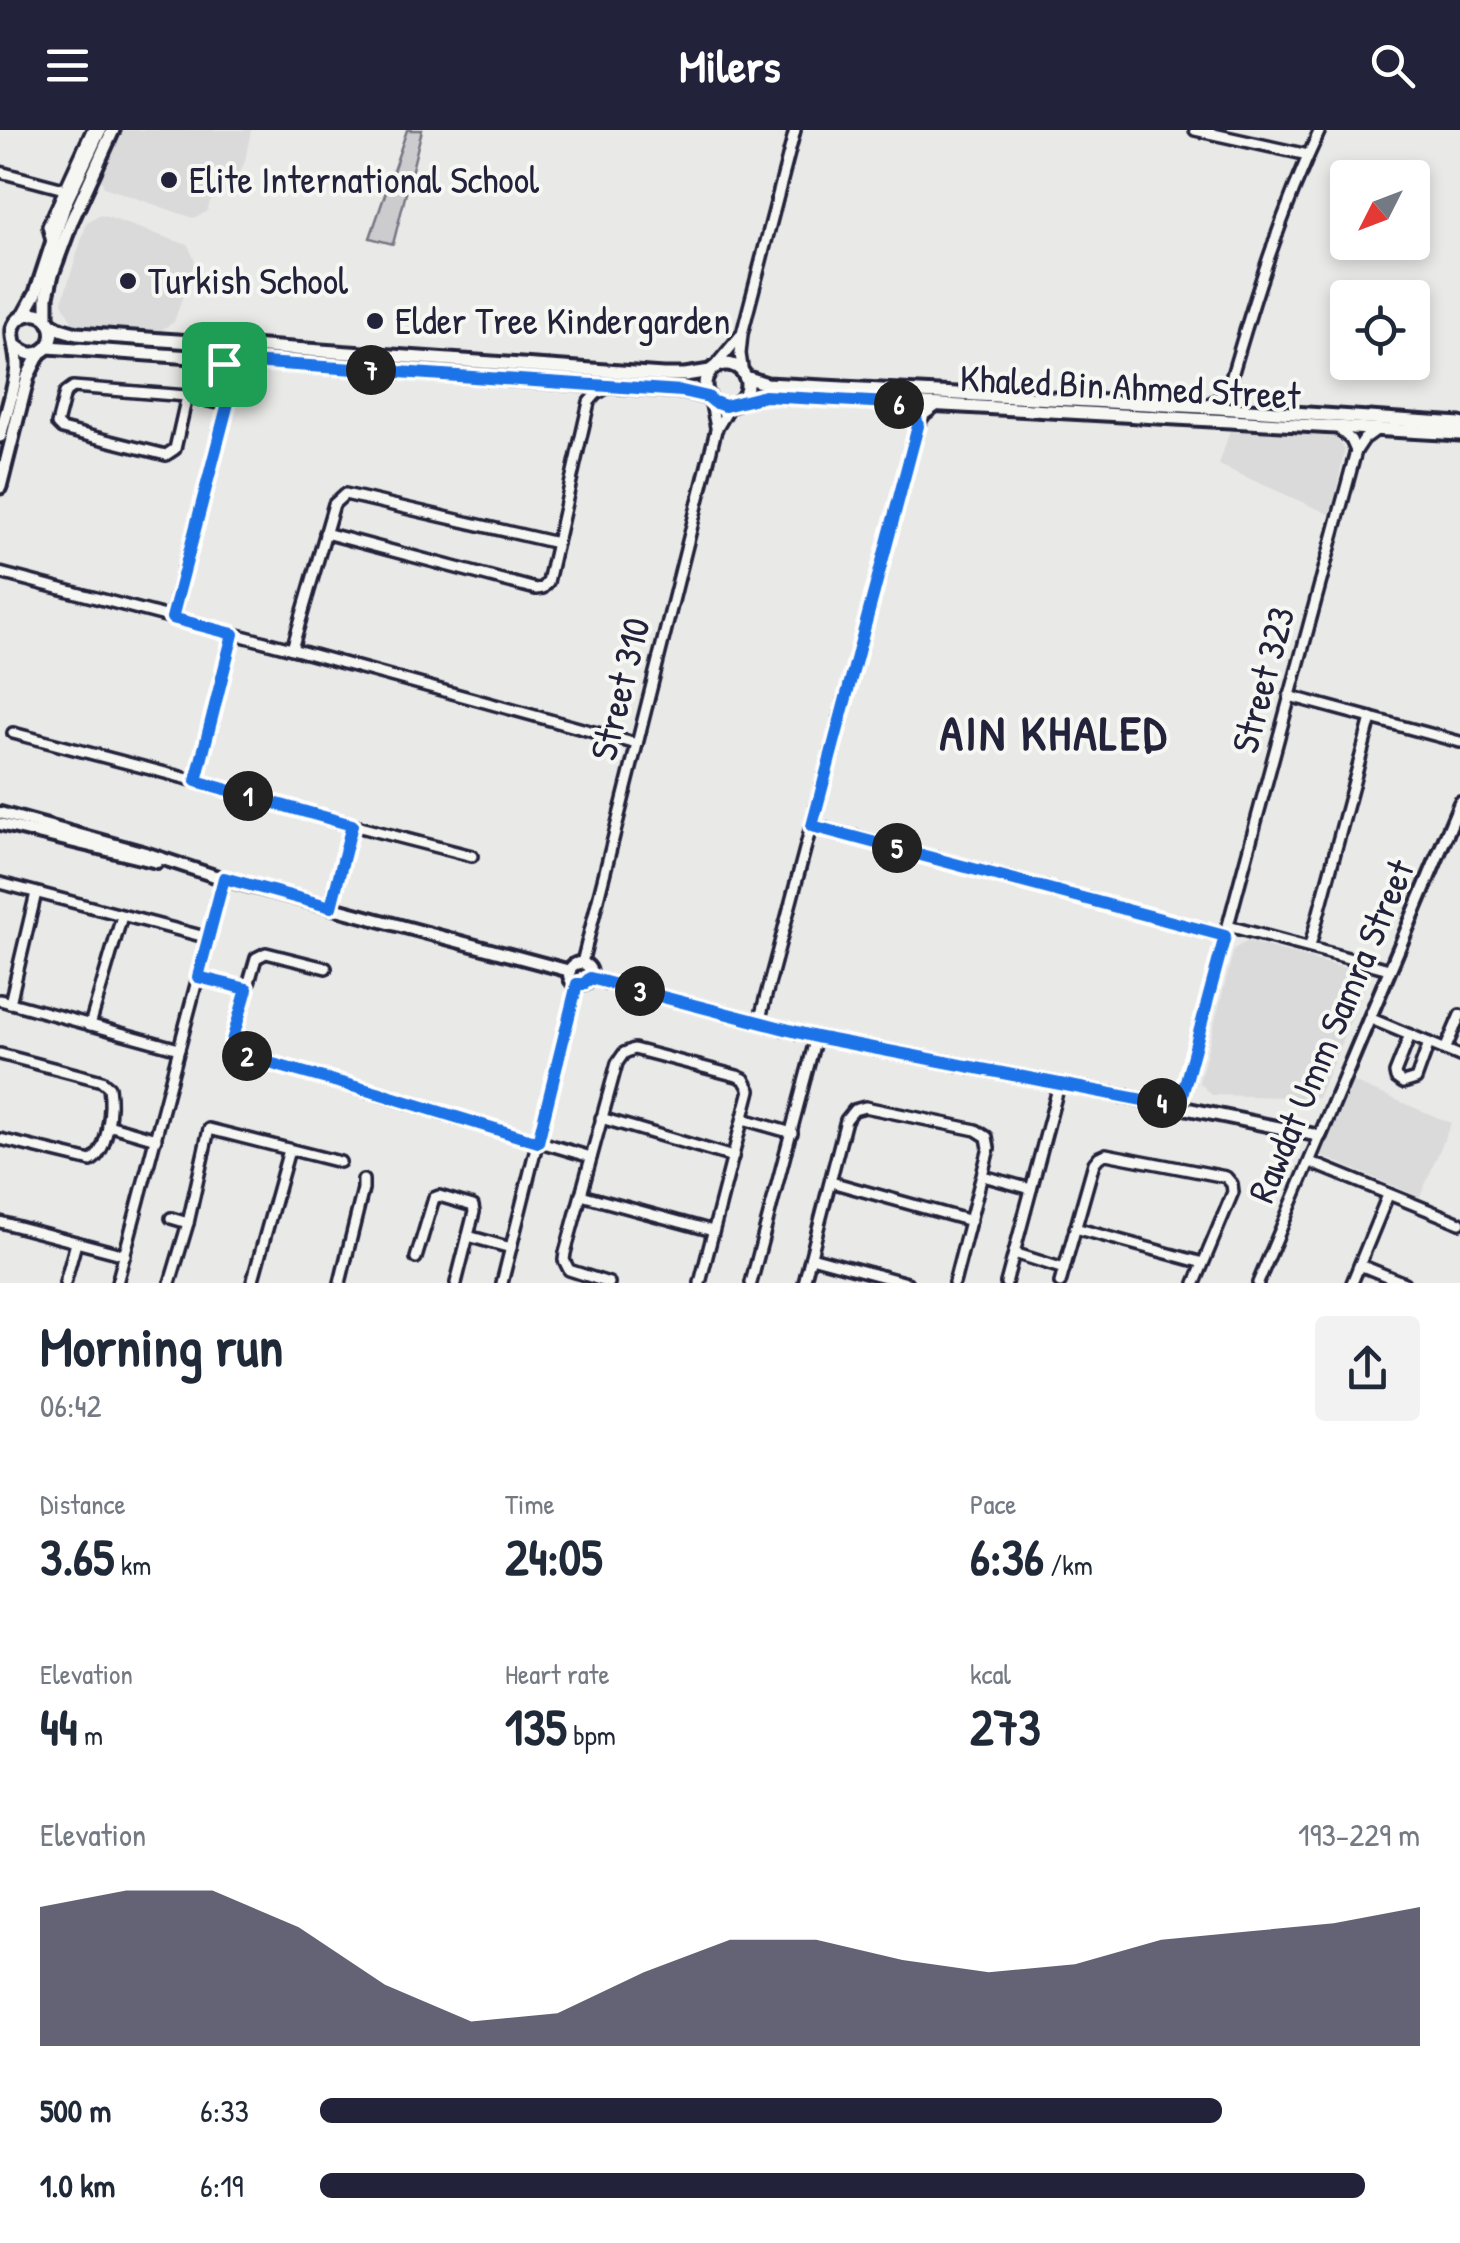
<!DOCTYPE html>
<meta charset="utf-8">
<style>
:root{--surface:#fff;--page:#f2f2f3;--text:#1f2937;--muted:#747a83;--accent:#22223b}
body{margin:0;font-family:"Patrick Hand",sans-serif;background:var(--page);color:var(--text);height:100vh;display:flex;flex-direction:column;font-size:38px;white-space:nowrap}
*{box-sizing:border-box;margin:0}
p{font-size:32px;color:var(--muted)}
.icon{flex:none;width:55px;height:55px;fill:none;stroke:currentColor;stroke-width:2;stroke-linecap:round;stroke-linejoin:round}
.map{position:relative;height:1153px;overflow:hidden}
.panel{display:flex;flex-direction:column;background:var(--surface);flex:1}
.panel>*{flex:none}
.needle{width:65px;rotate:228deg}
.controls{position:absolute;left:1330px;top:30px;display:grid;gap:20px}
.controls a{display:grid;place-items:center;width:100px;height:100px;border-radius:10px;background:var(--surface);box-shadow:0 5px 15px #0003;font-size:50px}
.pin{position:absolute;display:grid;place-items:center;width:85px;height:85px;color:#fff;margin:-42px;border-radius:20px;box-shadow:0 5px 15px #0006}
.km{position:absolute;width:50px;height:50px;margin:-25px;border-radius:50%;background:#222;color:#fff;font-size:28px;line-height:50px;text-align:center}
.round{display:grid;place-items:center;flex:none;width:105px;height:105px;border-radius:10px;background:var(--page)}
.head{display:flex;align-items:center;justify-content:space-between;height:170px;padding:0 40px}
h1{font-size:55px;font-weight:700;line-height:75px}
.metrics{display:grid;grid-template-columns:repeat(3,1fr);gap:15px;height:170px;padding:10px 40px}
.metrics div{display:grid;align-content:center}
.metrics b{font-size:50px;font-weight:700}
.metrics small{font-size:28px;font-weight:400}
.metrics p{font-size:28px}
.chart{height:280px;padding:20px 40px}
.chart p{display:flex;justify-content:space-between}
.chart svg{width:100%;height:180px;margin-top:10px;fill:var(--accent);opacity:.7}
ul{padding:0 40px;list-style:none;font-size:32px}
li{display:grid;grid-template-columns:160px 120px 1fr;align-items:center;height:75px}
li i{height:25px;border-radius:12px;background:var(--accent)}
header{display:flex;justify-content:space-between;align-items:center;height:130px;padding:0 40px;background:var(--accent);color:#fff;font-size:45px;font-weight:700}
.map>svg:first-child{display:block}
.built{fill:#dadada}
.green{fill:#ccccce;stroke:#777784;stroke-width:2.5}
.lines{fill:none;stroke-linecap:round;stroke-linejoin:round}
.minor-casing{stroke:#22223b;stroke-width:16}
.tertiary-casing{stroke:#22223b;stroke-width:18}
.secondary-casing{stroke:#22223b;stroke-width:19}
.minor{stroke:#f6f6f2;stroke-width:9}
.tertiary{stroke:#f6f6f2;stroke-width:10}
.secondary{stroke:#f6f6f2;stroke-width:11}
.route-casing{stroke:#fff;stroke-width:20}
.route{stroke:#1a73e8;stroke-width:12}
.poi-dot{fill:#22223b;stroke:#f6f6f2;stroke-width:4}
.labels{text-anchor:middle;stroke-width:8;stroke-linejoin:round;paint-order:stroke}
.poi-label{font-size:38px;fill:#22223b;stroke:#f6f6f2;text-anchor:start}
.street-label{font-size:38px;fill:#22223b;stroke:#f6f6f2}
.district-label{font-size:48px;font-weight:bold;letter-spacing:2.5px;fill:#22223b;stroke:#f6f6f2}
</style>
<header><svg class="icon" aria-label="menu" viewBox="0 0 24 24"><path d="M4 6h16M4 12h16M4 18h16"/></svg>Milers<svg class="icon" aria-label="search" viewBox="0 0 24 24"><circle cx="10" cy="10" r="6"/><path d="M15 15l6 6"/></svg></header>
<div class="map">
<svg width="1460" height="1153" viewBox="0 0 1460 1153">
<rect width="100%" height="100%" fill="#e9e9e7"/>
<filter id="ink" filterUnits="userSpaceOnUse"><feTurbulence type="fractalNoise" baseFrequency=".01" numOctaves="2"/><feDisplacementMap in="SourceGraphic" scale="20" xChannelSelector="R" yChannelSelector="G"/><feConvolveMatrix kernelMatrix="1 2 1 2 8 2 1 2 1" color-interpolation-filters="sRGB"/></filter>
<g filter="url(#ink)">
<g class="built">
<path d="M 122,0 L 251,0 L 245,31 L 232,61 L 210,71 L 207,82 L 193,88 L 104,57 L 98,43 Z"/>
<path d="M 101,85 L 188,115 L 195,131 L 174,192 L 158,202 L 74,196 L 62,172 L 87,92 Z"/>
<path d="M 1230,300 L 1336,307 L 1345,319 L 1331,385 L 1219,335 Z"/>
<path d="M 1247,811 L 1359,842 L 1364,858 L 1318,968 L 1212,965 L 1199,952 L 1234,819 Z"/>
<path d="M 1351,951 L 1451,993 L 1420,1067 L 1320,1025 Z"/>
</g>
<path class="green" d="M 407,0 L 422,0 L 393,114 L 370,108 Z"/>
<g class="lines">
<defs>
<g id="minor">
<path d="M 1195,0 L 1308,25"/>
<path d="M 0,42 L 64,59"/>
<path d="M 52,112 L 48,96 L 92,0"/>
<path d="M 715,236 L 740,206"/>
<path d="M 743,244 L 740,224 L 742,204 L 795,0"/>
<path d="M 187,266 L 175,319 L 166,325 L 62,299 L 57,294 L 65,263 L 73,257 L 187,266 L 226,275"/>
<path d="M 710,269 L 716,297"/>
<path d="M 1205,276 L 1218,269 L 1229,256 C 1254,169 1281,82 1320,0"/>
<path d="M 1338,298 L 1351,310 L 1356,321"/>
<path d="M 325,403 L 536,459 L 543,458 L 548,452 L 589,272 L 596,264 L 608,257"/>
<path d="M 0,443 L 292,519 L 637,614"/>
<path d="M 171,487 L 234,250 L 241,239 L 253,232"/>
<path d="M 233,504 L 196,651 L 352,695 L 331,777"/>
<path d="M 292,519 L 334,374 L 345,364 L 557,413"/>
<path d="M 1289,566 L 1460,612"/>
<path d="M 13,603 L 196,651"/>
<path d="M 352,695 L 472,726"/>
<path d="M 813,695 L 1225,806"/>
<path d="M 0,753 L 209,808"/>
<path d="M 1228,796 L 1389,839"/>
<path d="M 1310,816 L 1371,588"/>
<path d="M 582,833 L 716,300 L 731,275"/>
<path d="M 326,838 L 266,823 L 256,828 L 232,911 L 232,918 L 237,923 L 591,1027"/>
<path d="M 198,847 L 247,859"/>
<path d="M 0,870 L 179,919"/>
<path d="M 10,873 L 36,763"/>
<path d="M 1369,888 L 1460,926"/>
<path d="M 759,892 L 918,295 L 925,284 L 936,276"/>
<path d="M 90,895 L 122,786"/>
<path d="M 1410,905 L 1395,943 L 1396,948 L 1403,953 L 1416,949 L 1429,913"/>
<path d="M 1445,920 L 1460,885"/>
<path d="M 0,924 L 102,951 L 109,957 C 112,977 109,1020 91,1031 L 0,1009"/>
<path d="M 1179,977 L 1356,321 L 1364,309 L 1375,301"/>
<path d="M 601,988 L 733,1027"/>
<path d="M 743,989 L 792,1003"/>
<path d="M 108,995 L 156,1009"/>
<path d="M 1310,1032 L 1460,1093"/>
<path d="M 983,1046 L 1031,1059"/>
<path d="M 831,1052 L 971,1091"/>
<path d="M 581,1065 L 713,1101"/>
<path d="M 171,1088 L 188,1093"/>
<path d="M 0,1092 L 125,1125"/>
<path d="M 1075,1098 L 1203,1133"/>
<path d="M 468,1106 L 511,1118"/>
<path d="M 1014,1123 L 1064,1139"/>
<path d="M 811,1127 L 907,1153"/>
<path d="M 416,1128 L 434,1068 L 439,1066 L 473,1076 L 474,1082 L 456,1153"/>
<path d="M 1360,1135 L 1404,1153"/>
<path d="M 65,1153 L 76,1113"/>
<path d="M 117,1153 L 224,749"/>
<path d="M 170,1153 L 188,1093 L 209,999 L 340,1032"/>
<path d="M 252,1153 L 289,1020"/>
<path d="M 340,1153 L 363,1059 L 363,1050"/>
<path d="M 502,1153 L 577,854"/>
<path d="M 609,1153 L 569,1140 L 564,1130 L 565,1123 L 617,933 L 624,923 L 634,919 L 737,946 L 744,949 L 750,960 L 700,1153"/>
<path d="M 751,1153 L 816,907"/>
<path d="M 804,1153 L 846,990 L 854,980 L 865,977 L 976,1000 L 987,1007 L 989,1018 L 954,1153"/>
<path d="M 1006,1153 L 1059,955"/>
<path d="M 1060,1153 L 1094,1033 L 1099,1027 L 1106,1024 L 1226,1047 L 1232,1054 L 1233,1062 L 1195,1153"/>
<path d="M 1258,1153 L 1320,1006"/>
<path d="M 1352,1153 L 1388,1065"/>
</g>
<g id="tertiary">
<path d="M 0,683 L 145,723 L 224,749 L 570,841"/>
<path d="M 0,694 L 157,732"/>
<circle cx="580" cy="844" r="11"/>
<path d="M 590,848 L 816,907 L 1179,977 L 1320,1006 L 1460,673"/>
</g>
<g id="secondary">
<path d="M 24,185 L 36,163 L 65,74 L 100,0"/>
<path d="M 47,189 L 47,166 L 52,144 L 72,90 L 113,0"/>
<path d="M 49,193 L 60,199 L 77,204 L 663,245 L 685,245 L 710,241"/>
<path d="M 48,217 L 682,261 L 708,267"/>
<circle cx="726" cy="255" r="21"/>
<path d="M 745,247 L 767,254 L 1203,277 L 1460,294"/>
<path d="M 738,272 L 765,265 L 1460,304"/>
<path d="M 0,306 C 6,284 14,261 17,238 C 18,224 11,208 13,199 C 15,189 26,182 37,184 C 54,187 58,210 44,220 C 34,228 25,223 16,216"/>
<path d="M 0,357 L 28,246 L 39,224"/>
</g>
</defs>
<use href="#minor" class="minor-casing"/>
<use href="#tertiary" class="tertiary-casing"/>
<use href="#secondary" class="secondary-casing"/>
<use href="#minor" class="minor"/>
<use href="#tertiary" class="tertiary"/>
<use href="#secondary" class="secondary"/>
</g>
</g>
<g class="lines" filter="url(#ink)">
<defs>
<path id="route" d="M 220,230 L 682,261 L 708,267 L 714,272 L 725,276 L 765,266 L 907,274 L 916,286 L 918,296 L 812,696 L 1225,806 L 1179,977 L 816,907 L 590,848 L 584,854 L 577,854 L 538,1012 L 381,964 L 237,924 L 232,918 L 232,911 L 247,859 L 198,847 L 224,748 L 331,777 L 352,695 L 196,651 L 233,504 L 172,488 L 234,250 L 229,238 Z"/>
</defs>
<use href="#route" class="route-casing"/>
<use href="#route" class="route"/>
</g>
<g class="poi-dot">
<circle cx="169" cy="50" r="10"/>
<circle cx="128" cy="151" r="10"/>
<circle cx="375" cy="191" r="10"/>
</g>
<g class="labels">
<g class="poi-label">
<text x="189" y="63">Elite International School</text>
<text x="148" y="164">Turkish School</text>
<text x="395" y="204">Elder Tree Kindergarden</text>
</g>
<g class="street-label">
<text transform="translate(1130 257) rotate(3)" y="13">Khaled Bin Ahmed Street</text>
<text transform="translate(1263 550) rotate(-75)" y="13">Street 323</text>
<text transform="translate(620 559) rotate(-76)" y="13">Street 310</text>
<text transform="translate(1331 901) rotate(-67)" y="13">Rawdat Umm Samra Street</text>
</g>
<g class="district-label">
<text x="1054" y="620">AIN KHALED</text>
</g>
</g>
</svg>
<div class="controls">
<a><svg class="needle" viewBox="-14 -14 28 28"><path d="M0-13l5 13h-10z" fill="#e53935"/><path d="M0 13l5-13h-10z" fill="#747a83"/></svg></a>
<a><svg class="icon" aria-label="locate" viewBox="0 0 24 24"><circle cx="12" cy="12" r="6"/><path d="M12 2v4M12 18v4M2 12h4M18 12h4"/></svg></a>
</div>
<div class="pin" style="left:224px;top:234px;background:#1e9e55"><svg class="icon" aria-label="arrive" viewBox="0 0 24 24"><path d="M6 21V4h12l-3 4 3 4H6"/></svg></div>
<b class="km" style="left:248px;top:666px">1</b>
<b class="km" style="left:247px;top:926px">2</b>
<b class="km" style="left:640px;top:861px">3</b>
<b class="km" style="left:1162px;top:973px">4</b>
<b class="km" style="left:897px;top:718px">5</b>
<b class="km" style="left:899px;top:274px">6</b>
<b class="km" style="left:371px;top:240px">7</b>
</div>
<section class="panel">
<div class="head"><div><h1>Morning run</h1><p>06:42</p></div><a class="round"><svg class="icon" aria-label="share" viewBox="0 0 24 24"><path d="M12 15V3M7 8l5-5 5 5M5 13v7h14v-7"/></svg></a></div>
<div class="metrics">
<div><p>Distance</p><b>3.65<small> km</small></b></div>
<div><p>Time</p><b>24:05</b></div>
<div><p>Pace</p><b>6:36<small> /km</small></b></div>
</div>
<div class="metrics">
<div><p>Elevation</p><b>44<small> m</small></b></div>
<div><p>Heart rate</p><b>135<small> bpm</small></b></div>
<div><p>kcal</p><b>273</b></div>
</div>
<div class="chart"><p><span>Elevation</span>193–229 m</p>
<svg viewBox="0 0 160 44" preserveAspectRatio="none"><path d="M0 44V10L10 6L20 6L30 15L40 29L50 38L60 36L70 26L80 18L90 18L100 23L110 26L120 24L130 18L140 16L150 14L160 10V44z"/></svg>
</div>
<ul>
<li><b>500 m</b>6:33<i style="width:82%"></i></li>
<li><b>1.0 km</b>6:19<i style="width:95%"></i></li>
</ul>
</section>
